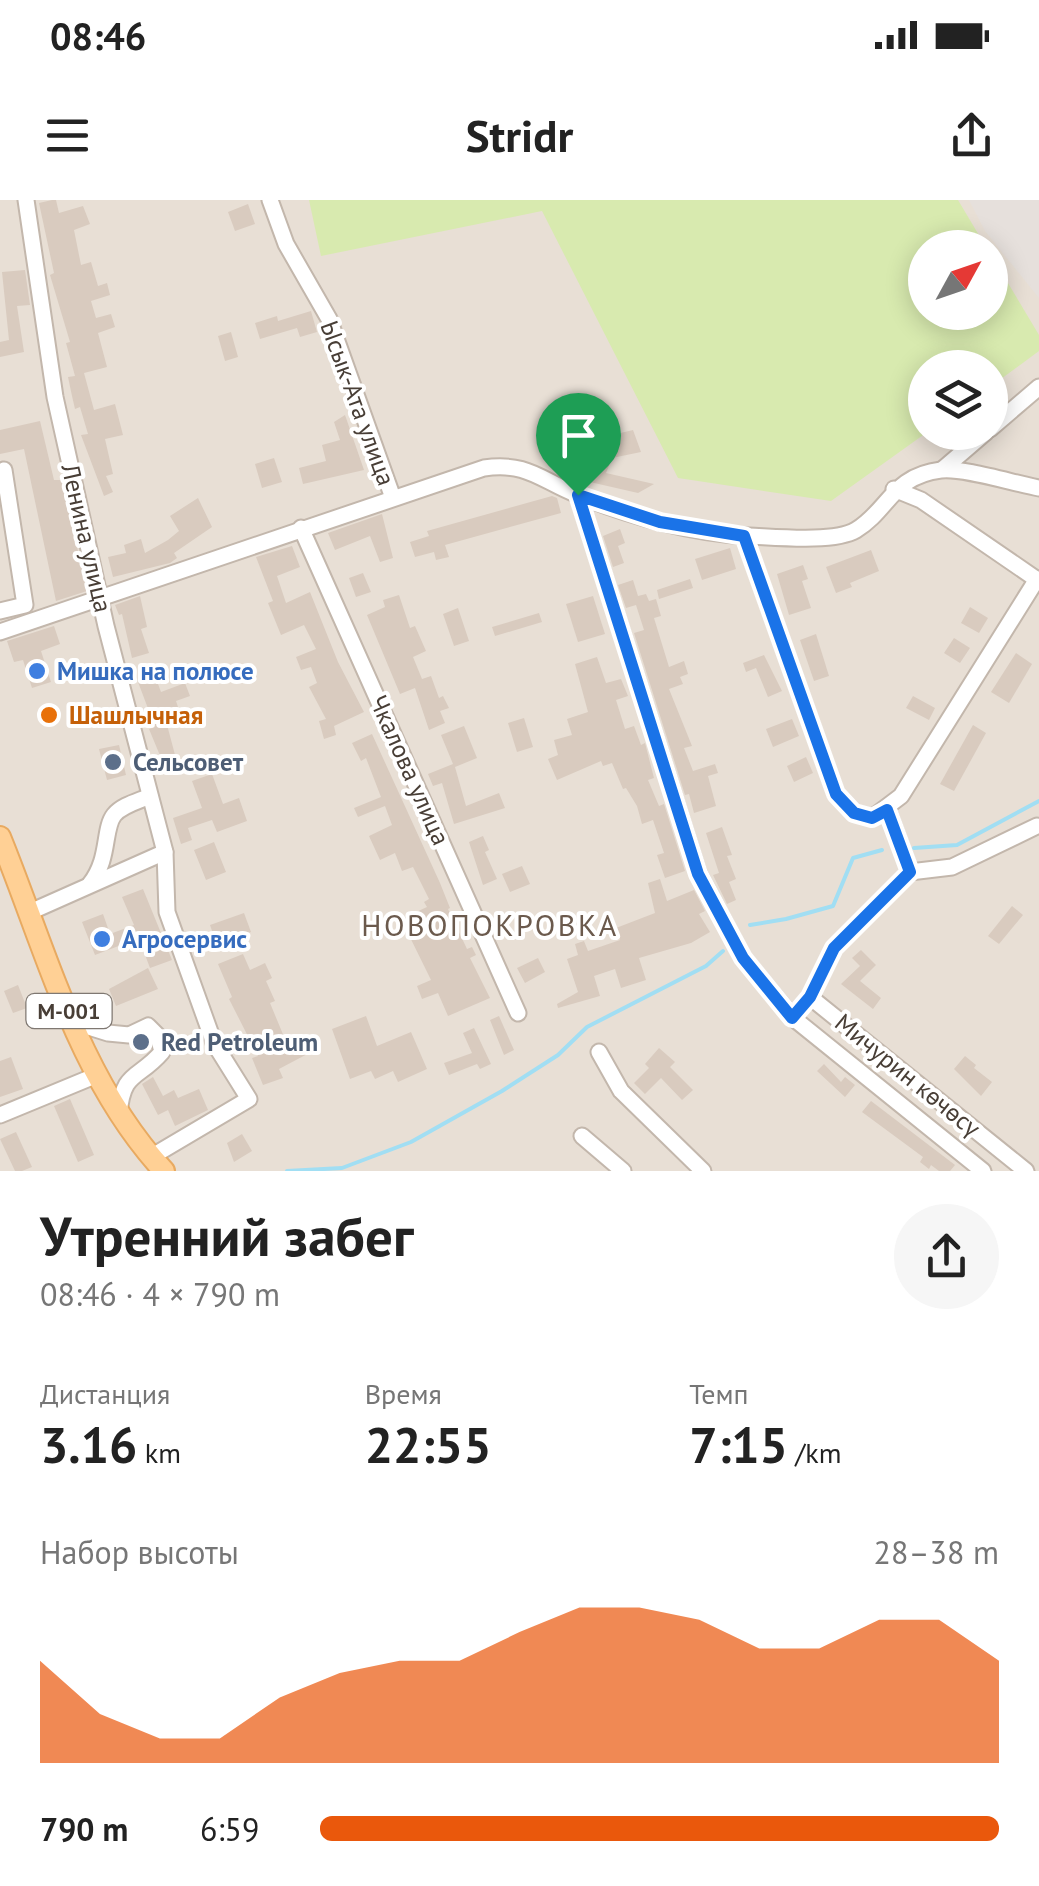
<!DOCTYPE html>
<html lang="ru">
<meta charset="utf-8">
<style>
:root{--surface:#fff;--page:#f6f6f6;--text:#222;--muted:#767676;--accent:#ea580c}
body{margin:0;font-family:"PT Sans",sans-serif;background:var(--page);color:var(--text);height:100vh;display:flex;flex-direction:column;font-size:38px;white-space:nowrap}
*{box-sizing:border-box;margin:0}
p{font-size:32px;color:var(--muted)}
.icon{flex:none;width:55px;height:55px;fill:none;stroke:currentColor;stroke-width:2;stroke-linecap:round;stroke-linejoin:round}
.map{position:relative;height:971px;overflow:hidden}
.details{display:flex;flex-direction:column;background:var(--surface);flex:1}
.details>*{flex:none}
.needle{width:65px;rotate:50deg}
.tools{position:absolute;left:908px;top:30px;display:grid;gap:20px}
.tools a{display:grid;place-items:center;width:100px;height:100px;border-radius:50%;background:var(--surface);box-shadow:0 5px 25px #0003;font-size:50px}
.pin{position:absolute;display:grid;place-items:center;width:85px;height:85px;color:#fff;margin:-102px -42px;border-radius:50% 50% 50% 0;rotate:-45deg;box-shadow:0 0 10px #0007}
.pin .icon{rotate:45deg}
.round{display:grid;place-items:center;flex:none;width:105px;height:105px;border-radius:52px;background:var(--page)}
.overview{display:flex;align-items:center;justify-content:space-between;height:170px;padding:0 40px}
h1{font-size:55px;font-weight:800;line-height:75px}
.metrics{display:grid;grid-template-columns:repeat(3,1fr);gap:15px;height:170px;padding:10px 40px}
.metrics div{display:grid;align-content:center}
.metrics b{font-size:50px;font-weight:800}
.metrics small{font-size:28px;font-weight:400}
.metrics p{font-size:28px}
.chart{height:280px;padding:20px 40px}
.chart p{display:flex;justify-content:space-between}
.chart svg{width:100%;height:180px;margin-top:10px;fill:var(--accent);opacity:.7}
ul{padding:0 40px;list-style:none;font-size:32px}
li{display:grid;grid-template-columns:160px 120px 1fr;align-items:center;height:75px}
li i{height:25px;border-radius:12px;background:var(--accent)}
.status{display:flex;justify-content:space-between;align-items:center;height:70px;padding:0 50px;background:var(--surface);direction:ltr}
.status svg{height:28px;fill:currentColor}
header{display:flex;justify-content:space-between;align-items:center;height:130px;padding:0 40px;background:var(--surface);font-size:45px;font-weight:800}
.map>svg:first-child{display:block}
.residential{fill:#e8dfd5;fill-rule:evenodd}
.industrial{fill:#e6e0dc}
.green{fill:#d8eaaf}
.lines{fill:none;stroke-linecap:round;stroke-linejoin:round}
.stream{stroke:#a1def3;stroke-width:4}
.building{fill:#d9cbbf}
.minor-casing{stroke:#c3b7ac;stroke-width:19}
.major-casing{stroke:#e8aa61;stroke-width:24}
.minor{stroke:#fff;stroke-width:15}
.major{stroke:#ffd095;stroke-width:20}
.route-casing{stroke:#fff;stroke-width:20}
.route{stroke:#1a73e8;stroke-width:12}
.shop-dot{fill:#3f7fe0;stroke:#fff;stroke-width:4}
.food-dot{fill:#e8710a;stroke:#fff;stroke-width:4}
.service-dot{fill:#5c6f8a;stroke:#fff;stroke-width:4}
.labels{text-anchor:middle;stroke-width:8;stroke-linejoin:round;paint-order:stroke}
.shield{fill:#fff;stroke:#7f7872;stroke-width:2.5}
.shield-label{font-size:22px;font-weight:bold;fill:#483e36}
.street-label{font-size:25px;fill:#483e36;stroke:#fff}
.shop-label{font-size:25px;font-weight:bold;fill:#366cbe;stroke:#fff;text-anchor:start}
.food-label{font-size:25px;font-weight:bold;fill:#c56008;stroke:#fff;text-anchor:start}
.service-label{font-size:25px;font-weight:bold;fill:#4e5e75;stroke:#fff;text-anchor:start}
.quarter-label{font-size:30px;letter-spacing:2.5px;fill:#6b5a4d;stroke:#fff}
</style>
<div class="status"><b>08:46</b><svg viewBox="0 0 49 12"><path d="M0 12V9h3v3zM5 12V6h3v6zM10 12V3h3v9zM15 12V0h3v12zM26 1h20v11H26zM47 4h2v5h-2z"/></svg></div>
<header><svg class="icon" aria-label="menu" viewBox="0 0 24 24"><path d="M4 6h16M4 12h16M4 18h16"/></svg>Stridr<svg class="icon" aria-label="share" viewBox="0 0 24 24"><path d="M12 15V3M7 8l5-5 5 5M5 13v7h14v-7"/></svg></header>
<div class="map">
<svg width="1039" height="971" viewBox="0 0 1039 971">
<rect width="100%" height="100%" fill="#f4eee7"/>
<path class="residential" d="M 0,0 L 1039,0 L 1039,971 L 0,971 ZM 925,48 L 990,48 L 990,112 L 925,112 ZM 925,168 L 990,168 L 990,232 L 925,232 Z"/>
<path class="industrial" d="M 969,0 L 1039,0 L 1039,98 L 985,31 Z"/>
<path class="green" d="M 309,0 L 958,0 L 986,47 L 925,48 L 925,112 L 990,112 L 990,53 L 1039,135 L 1039,151 L 990,187 L 990,168 L 925,168 L 926,233 L 831,301 L 678,278 L 542,11 L 321,56 Z"/>
<g class="lines">
<g class="stream">
<path d="M 914,648 L 957,645 L 1039,601"/>
<path d="M 750,725 L 786,719 L 833,706 L 853,658 L 882,650"/>
<path d="M 287,971 L 342,968 L 411,942 L 502,891 L 558,855 L 587,827 L 706,766 L 723,751"/>
</g>
</g>
<g class="building">
<path d="M 52,0 L 56,0 L 59,13 L 83,6 L 90,24 L 74,30 L 81,65 L 91,62 L 98,86 L 107,83 L 110,95 L 91,101 L 96,118 L 111,114 L 115,127 L 98,133 L 107,167 L 84,173 L 94,210 L 115,204 L 123,235 L 105,239 L 113,274 L 106,276 L 113,292 L 104,296 L 81,235 L 88,234 L 80,207 L 75,209 L 72,196 L 68,177 L 75,176 L 66,143 L 70,142 L 50,75 L 54,73 L 39,3 Z"/>
<path d="M 248,4 L 255,24 L 235,31 L 228,12 Z"/>
<path d="M 25,70 L 30,105 L 17,106 L 24,152 L 0,157 L 0,142 L 9,140 L 2,72 Z"/>
<path d="M 311,111 L 317,132 L 300,137 L 297,128 L 260,139 L 255,123 L 277,116 L 278,121 Z"/>
<path d="M 231,132 L 238,157 L 225,161 L 218,136 Z"/>
<path d="M 345,215 L 364,270 L 303,284 L 299,268 L 326,261 L 322,245 L 340,240 L 334,222 Z"/>
<path d="M 40,221 L 54,280 L 62,280 L 87,391 L 56,401 L 24,249 L 0,254 L 0,230 Z"/>
<path d="M 603,222 L 608,236 L 633,230 L 641,252 L 612,258 L 606,273 L 654,284 L 638,293 L 568,277 L 579,225 Z"/>
<path d="M 274,258 L 282,282 L 262,288 L 255,264 Z"/>
<path d="M 552,296 L 557,298 L 561,313 L 445,345 L 449,357 L 436,360 L 434,352 L 415,357 L 410,342 L 429,336 L 427,331 Z"/>
<path d="M 198,298 L 212,327 L 174,353 L 177,358 L 170,363 L 113,377 L 108,357 L 126,353 L 124,345 L 141,339 L 145,353 L 168,340 L 179,331 L 170,316 Z"/>
<path d="M 382,314 L 393,358 L 380,362 L 370,336 L 335,350 L 328,333 Z"/>
<path d="M 620,329 L 625,343 L 618,346 L 624,363 L 613,367 L 603,336 Z"/>
<path d="M 292,346 L 300,367 L 277,376 L 286,403 L 310,392 L 338,462 L 364,512 L 334,526 L 336,535 L 324,539 L 319,521 L 326,519 L 309,487 L 317,483 L 311,467 L 301,470 L 296,457 L 316,449 L 304,425 L 281,435 L 268,403 L 273,401 L 256,357 Z"/>
<path d="M 730,348 L 736,369 L 702,380 L 695,359 Z"/>
<path d="M 871,350 L 879,371 L 850,383 L 852,387 L 836,393 L 826,367 Z"/>
<path d="M 803,365 L 808,379 L 802,381 L 811,408 L 789,415 L 777,374 Z"/>
<path d="M 363,373 L 371,392 L 356,397 L 349,378 Z"/>
<path d="M 690,379 L 693,388 L 659,399 L 657,390 Z"/>
<path d="M 633,380 L 638,396 L 646,394 L 649,401 L 656,399 L 661,416 L 654,418 L 669,467 L 684,461 L 688,474 L 680,477 L 683,484 L 669,489 L 692,546 L 684,548 L 693,571 L 715,564 L 718,573 L 708,576 L 716,606 L 694,613 L 689,594 L 685,595 L 634,433 L 644,430 L 636,405 L 626,408 L 618,385 Z"/>
<path d="M 399,395 L 410,428 L 415,426 L 426,451 L 413,457 L 422,479 L 431,476 L 439,498 L 443,496 L 449,508 L 440,511 L 445,523 L 429,530 L 415,488 L 400,494 L 367,415 L 385,407 L 383,400 Z"/>
<path d="M 140,396 L 147,427 L 141,429 L 149,453 L 132,458 L 122,414 L 119,415 L 115,405 Z"/>
<path d="M 593,396 L 605,434 L 578,442 L 566,404 Z"/>
<path d="M 970,407 L 988,418 L 979,433 L 961,423 Z"/>
<path d="M 458,408 L 469,441 L 454,446 L 443,414 Z"/>
<path d="M 539,413 L 542,422 L 495,436 L 492,427 Z"/>
<path d="M 54,426 L 60,444 L 41,451 L 51,482 L 32,488 L 23,460 L 14,462 L 7,441 Z"/>
<path d="M 816,434 L 829,476 L 814,481 L 800,440 Z"/>
<path d="M 954,438 L 970,448 L 960,463 L 944,453 Z"/>
<path d="M 1016,453 L 1032,464 L 1009,503 L 991,492 Z"/>
<path d="M 764,455 L 782,491 L 768,497 L 756,468 L 746,472 L 743,463 Z"/>
<path d="M 597,457 L 606,483 L 621,479 L 628,496 L 616,500 L 625,529 L 634,526 L 641,545 L 645,543 L 654,578 L 648,580 L 659,606 L 664,604 L 685,671 L 665,678 L 657,655 L 664,653 L 653,620 L 642,624 L 637,606 L 626,588 L 623,589 L 612,563 L 603,566 L 601,561 L 557,580 L 548,559 L 558,555 L 554,540 L 572,535 L 567,519 L 588,512 L 575,464 Z"/>
<path d="M 155,476 L 161,492 L 185,483 L 190,496 L 176,501 L 181,516 L 166,521 L 178,566 L 166,570 L 149,529 L 155,527 L 138,482 Z"/>
<path d="M 913,496 L 935,508 L 929,520 L 906,508 Z"/>
<path d="M 524,518 L 533,547 L 517,552 L 508,523 Z"/>
<path d="M 792,519 L 799,536 L 773,547 L 766,529 Z"/>
<path d="M 973,525 L 986,533 L 954,591 L 940,584 Z"/>
<path d="M 464,526 L 477,558 L 455,567 L 466,606 L 499,593 L 505,608 L 454,624 L 442,583 L 433,586 L 428,574 L 453,564 L 441,535 Z"/>
<path d="M 372,534 L 440,683 L 450,708 L 448,709 L 467,749 L 472,747 L 476,755 L 470,758 L 490,798 L 448,816 L 438,793 L 422,799 L 417,786 L 431,780 L 401,719 L 427,707 L 424,702 L 429,699 L 413,667 L 402,671 L 395,653 L 380,660 L 369,636 L 392,625 L 385,606 L 358,617 L 354,608 L 381,597 L 366,558 L 361,561 L 352,543 Z"/>
<path d="M 119,545 L 126,575 L 107,580 L 99,549 Z"/>
<path d="M 806,557 L 813,573 L 794,582 L 787,566 Z"/>
<path d="M 212,574 L 223,604 L 239,598 L 247,621 L 217,632 L 212,620 L 188,628 L 192,640 L 181,644 L 173,618 L 202,608 L 192,581 Z"/>
<path d="M 722,627 L 732,655 L 727,656 L 736,679 L 729,682 L 736,700 L 727,704 L 713,675 L 719,673 L 706,633 Z"/>
<path d="M 483,636 L 489,650 L 485,652 L 497,679 L 483,685 L 469,642 Z"/>
<path d="M 214,642 L 226,672 L 206,680 L 194,650 Z"/>
<path d="M 522,666 L 530,684 L 510,692 L 502,674 Z"/>
<path d="M 660,679 L 667,701 L 694,690 L 705,711 L 699,714 L 710,732 L 691,743 L 639,758 L 646,780 L 621,788 L 615,769 L 594,776 L 600,796 L 558,808 L 557,804 L 578,792 L 567,759 L 578,755 L 575,744 L 584,741 L 588,751 L 620,740 L 616,728 L 655,713 L 648,683 Z"/>
<path d="M 143,689 L 172,760 L 150,768 L 141,744 L 131,747 L 129,742 L 95,755 L 82,722 L 103,714 L 110,734 L 134,725 L 122,697 Z"/>
<path d="M 1012,706 L 1023,715 L 999,744 L 988,736 Z"/>
<path d="M 244,713 L 251,732 L 217,745 L 210,725 Z"/>
<path d="M 861,750 L 876,765 L 860,781 L 881,798 L 873,809 L 841,784 L 860,766 L 852,758 Z"/>
<path d="M 243,754 L 250,770 L 265,763 L 272,778 L 266,781 L 275,801 L 270,803 L 287,844 L 308,838 L 313,851 L 279,869 L 283,878 L 263,885 L 252,858 L 258,856 L 229,799 L 232,797 L 218,764 Z"/>
<path d="M 538,758 L 545,772 L 525,783 L 517,768 Z"/>
<path d="M 148,768 L 158,789 L 116,806 L 109,789 Z"/>
<path d="M 18,785 L 27,808 L 13,813 L 4,791 Z"/>
<path d="M 366,816 L 377,846 L 411,832 L 427,869 L 398,882 L 393,871 L 375,879 L 371,871 L 350,879 L 332,829 Z"/>
<path d="M 499,816 L 514,850 L 504,855 L 490,820 Z"/>
<path d="M 474,828 L 491,864 L 480,869 L 477,864 L 449,875 L 444,863 L 472,853 L 463,833 Z"/>
<path d="M 659,848 L 675,862 L 670,867 L 693,890 L 682,900 L 661,878 L 645,894 L 634,883 L 649,868 L 645,864 Z"/>
<path d="M 965,856 L 976,865 L 974,868 L 992,882 L 981,896 L 954,869 Z"/>
<path d="M 11,857 L 23,889 L 0,897 L 0,861 Z"/>
<path d="M 824,864 L 841,882 L 845,877 L 855,885 L 845,897 L 817,871 Z"/>
<path d="M 153,877 L 163,896 L 174,890 L 178,898 L 199,889 L 208,910 L 175,926 L 168,910 L 158,915 L 142,884 Z"/>
<path d="M 70,899 L 94,955 L 78,962 L 54,906 Z"/>
<path d="M 871,901 L 955,965 L 950,971 L 939,971 L 931,965 L 929,969 L 920,962 L 923,957 L 862,912 Z"/>
<path d="M 16,932 L 32,967 L 22,971 L 15,971 L 0,939 Z"/>
<path d="M 242,934 L 252,951 L 234,962 L 227,943 Z"/>
</g>
<g class="lines">
<defs>
<g id="minor">
<path d="M 26,0 L 55,197 L 106,426 L 165,652 L 167,712 L 214,843 L 249,899 L 151,957"/>
<path d="M 270,0 L 286,44 L 329,119 L 393,298"/>
<path d="M 990,229 L 1039,187"/>
<path d="M 943,269 L 986,232"/>
<path d="M 894,289 L 921,300 L 1039,381"/>
<path d="M 578,295 L 698,673 L 743,758 L 792,817 L 810,797 L 1026,971"/>
<path d="M 301,328 L 518,813"/>
<path d="M 744,336 L 836,594 L 855,613 L 872,618 L 901,596 L 1037,379"/>
<path d="M 0,411 L 25,405 L 4,270"/>
<path d="M 0,432 L 484,268 C 528,262 540,280 578,295 C 630,316 693,334 749,336 C 775,337 834,343 856,330 C 889,310 892,276 941,270 C 962,267 1016,284 1039,288"/>
<path d="M 887,609 L 910,672"/>
<path d="M 90,684 C 110,659 103,629 114,615 C 122,605 139,601 150,596"/>
<path d="M 30,712 L 165,652"/>
<path d="M 810,797 L 834,748 L 910,672 L 952,667 L 1037,626"/>
<path d="M 792,817 L 983,971"/>
<path d="M 73,822 L 108,833 L 129,835 L 148,826 L 158,836 L 162,852 C 138,880 123,870 119,914"/>
<path d="M 599,852 L 621,891 L 703,971"/>
<path d="M 0,915 L 97,875"/>
<path d="M 582,936 L 623,971"/>
</g>
<path id="major" d="M 0,637 C 46,750 79,880 164,971"/>
</defs>
<use href="#minor" class="minor-casing"/>
<use href="#major" class="major-casing"/>
<use href="#minor" class="minor"/>
<use href="#major" class="major"/>
</g>
<g class="lines">
<defs>
<path id="route" d="M 578,295 L 660,322 L 744,336 L 836,594 L 854,613 L 872,618 L 887,610 L 910,672 L 834,748 L 810,797 L 792,818 L 743,758 L 698,674 Z"/>
</defs>
<use href="#route" class="route-casing"/>
<use href="#route" class="route"/>
</g>
<g class="shop-dot">
<circle cx="37" cy="471" r="10"/>
<circle cx="102" cy="739" r="10"/>
</g>
<circle class="food-dot" cx="49" cy="515" r="10"/>
<g class="service-dot">
<circle cx="113" cy="562" r="10"/>
<circle cx="141" cy="842" r="10"/>
</g>
<g class="labels">
<rect class="shield" x="26.5" y="794" width="85" height="34" rx="8"/>
<g class="shield-label">
<text x="69" y="819">М-001</text>
</g>
<g class="street-label">
<text transform="translate(358 203) rotate(70)" y="9">Ысык-Ата улица</text>
<text transform="translate(87 338) rotate(77)" y="9">Ленина улица</text>
<text transform="translate(410 570) rotate(66)" y="9">Чкалова улица</text>
<text transform="translate(908 875) rotate(39)" y="9">Мичурин көчөсү</text>
</g>
<g class="shop-label">
<text x="57" y="480">Мишка на полюсе</text>
<text x="122" y="748">Агросервис</text>
</g>
<g class="food-label">
<text x="69" y="524">Шашлычная</text>
</g>
<g class="service-label">
<text x="133" y="571">Сельсовет</text>
<text x="161" y="851">Red Petroleum</text>
</g>
<g class="quarter-label">
<text x="490" y="736">НОВОПОКРОВКА</text>
</g>
</g>
</svg>
<div class="tools">
<a><svg class="needle" viewBox="-14 -14 28 28"><path d="M0-13l5 13h-10z" fill="#e53935"/><path d="M0 13l5-13h-10z" fill="#767676"/></svg></a>
<a><svg class="icon" aria-label="layers" viewBox="0 0 24 24"><path d="M12 4l9 5-9 5-9-5zM3 14l9 5 9-5"/></svg></a>
</div>
<div class="pin" style="left:578px;top:295px;background:#1e9e55"><svg class="icon" aria-label="arrive" viewBox="0 0 24 24"><path d="M6 21V4h12l-3 4 3 4H6"/></svg></div>
</div>
<section class="details">
<div class="overview"><div><h1>Утренний забег</h1><p>08:46 · 4 × 790 m</p></div><a class="round"><svg class="icon" aria-label="share" viewBox="0 0 24 24"><path d="M12 15V3M7 8l5-5 5 5M5 13v7h14v-7"/></svg></a></div>
<div class="metrics">
<div><p>Дистанция</p><b>3.16<small> km</small></b></div>
<div><p>Время</p><b>22:55</b></div>
<div><p>Темп</p><b>7:15<small> /km</small></b></div>
</div>
<div class="chart"><p><span>Набор высоты</span>28–38 m</p>
<svg viewBox="0 0 160 44" preserveAspectRatio="none"><path d="M0 44V19L10 32L20 38L30 38L40 28L50 22L60 19L70 19L80 12L90 6L100 6L110 9L120 16L130 16L140 9L150 9L160 19V44z"/></svg>
</div>
<ul>
<li><b>790 m</b>6:59<i style="width:100%"></i></li>
</ul>
</section>
